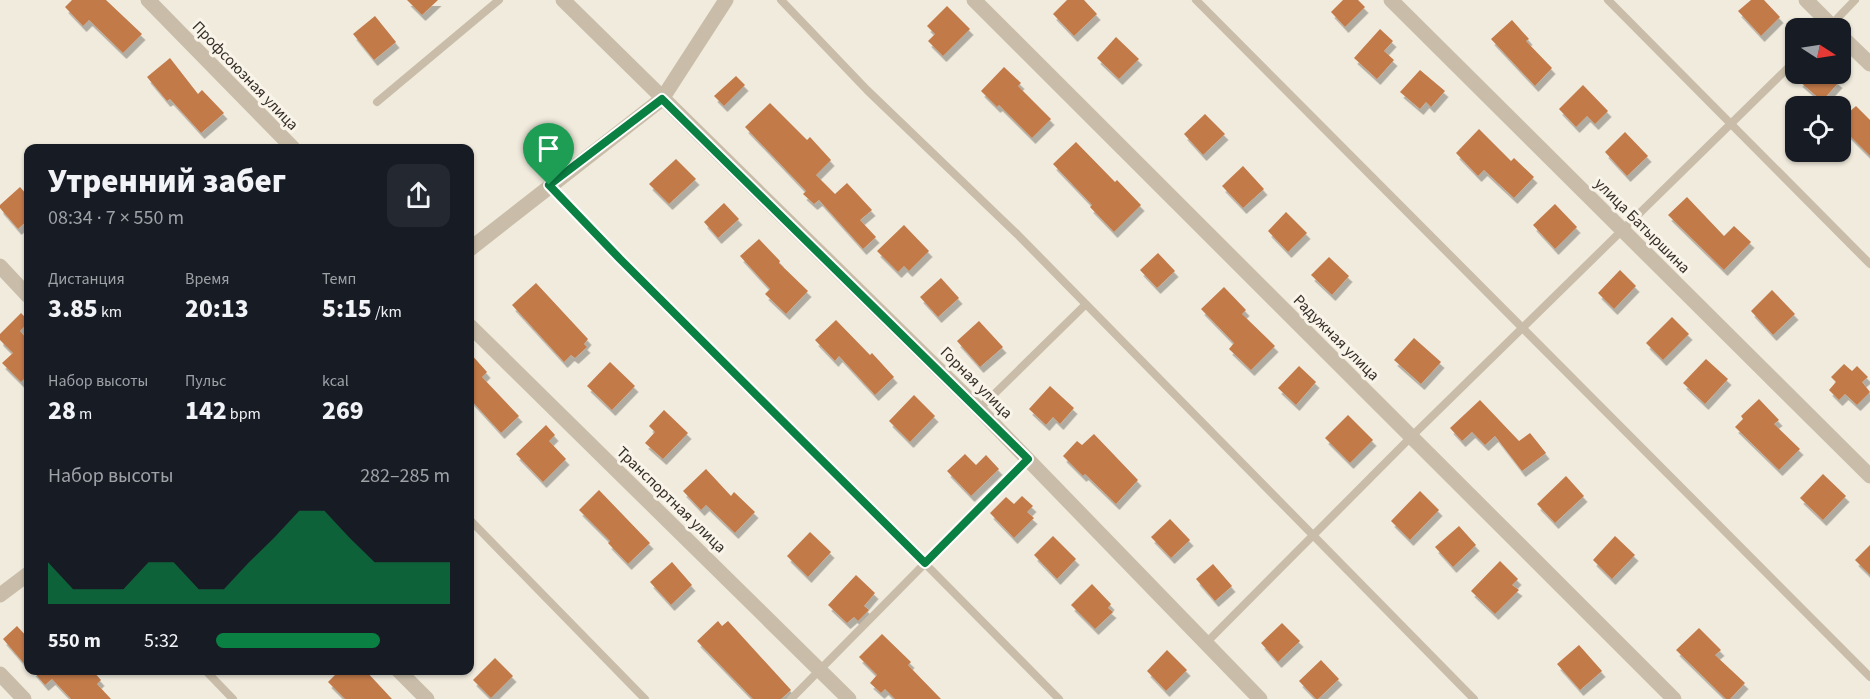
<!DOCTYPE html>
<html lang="ru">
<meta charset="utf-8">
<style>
:root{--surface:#171b24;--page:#242831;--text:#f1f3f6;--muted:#9ea1a6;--accent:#0b8043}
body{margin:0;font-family:"Source Sans 3",sans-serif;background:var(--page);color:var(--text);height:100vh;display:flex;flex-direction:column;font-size:22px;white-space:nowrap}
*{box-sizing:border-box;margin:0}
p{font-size:20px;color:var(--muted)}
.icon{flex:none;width:33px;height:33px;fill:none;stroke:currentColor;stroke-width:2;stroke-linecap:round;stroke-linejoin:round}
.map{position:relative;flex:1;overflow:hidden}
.side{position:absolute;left:24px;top:144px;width:450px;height:531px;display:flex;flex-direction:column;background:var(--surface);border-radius:12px;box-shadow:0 2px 4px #0004}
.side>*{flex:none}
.needle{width:39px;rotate:102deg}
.fabs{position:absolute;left:1785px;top:18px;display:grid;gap:12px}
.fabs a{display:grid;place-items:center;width:66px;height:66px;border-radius:12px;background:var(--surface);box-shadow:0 2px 4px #0004;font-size:30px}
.pin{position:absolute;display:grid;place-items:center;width:51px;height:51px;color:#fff;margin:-62px -26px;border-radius:50% 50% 50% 0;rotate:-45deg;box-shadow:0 0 6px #0007}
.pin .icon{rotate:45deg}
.round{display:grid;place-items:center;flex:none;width:63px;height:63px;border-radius:12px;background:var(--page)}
.head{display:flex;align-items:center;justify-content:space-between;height:102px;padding:0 24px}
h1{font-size:33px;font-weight:800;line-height:45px}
.figures{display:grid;grid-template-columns:repeat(3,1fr);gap:9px;height:102px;padding:6px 24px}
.figures div{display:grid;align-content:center}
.figures b{font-size:26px;font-weight:800}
.figures small{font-size:16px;font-weight:400}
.figures p{font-size:16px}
.chart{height:168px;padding:12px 24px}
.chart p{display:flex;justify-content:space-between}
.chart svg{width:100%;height:108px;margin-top:6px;fill:var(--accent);opacity:.7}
ul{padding:0 24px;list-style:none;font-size:20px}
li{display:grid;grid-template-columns:96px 72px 1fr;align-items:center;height:45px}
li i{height:15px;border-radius:8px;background:var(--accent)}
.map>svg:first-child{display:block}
.building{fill:#c27a4a;filter:url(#shadow)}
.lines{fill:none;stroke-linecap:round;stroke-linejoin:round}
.lane{stroke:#c9bda9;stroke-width:8}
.street{stroke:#c9bda9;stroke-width:15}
.route-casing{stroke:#fff;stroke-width:12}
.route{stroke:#0b8043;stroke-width:8}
.labels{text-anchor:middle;stroke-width:6;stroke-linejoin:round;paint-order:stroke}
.street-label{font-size:16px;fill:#362f29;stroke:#f9f4e9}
</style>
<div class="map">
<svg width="1870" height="699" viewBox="0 0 1870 699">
<defs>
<filter id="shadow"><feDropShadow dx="3.5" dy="6" stdDeviation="0" flood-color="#0004"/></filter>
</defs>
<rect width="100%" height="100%" fill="#f1ebdd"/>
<g class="building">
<path d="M 72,0 L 106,0 L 142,34 L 123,53 L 89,20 L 83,26 L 65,7 Z"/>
<path d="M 407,0 L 438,0 L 422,15 Z"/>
<path d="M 1067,0 L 1084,0 L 1097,14 L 1074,36 L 1053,14 Z"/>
<path d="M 1343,0 L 1358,0 L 1365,7 L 1345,27 L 1331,12 Z"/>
<path d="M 1751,0 L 1764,0 L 1780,17 L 1761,36 L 1738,11 Z"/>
<path d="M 947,6 L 970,29 L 943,56 L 928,41 L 935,34 L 927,26 Z"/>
<path d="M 375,16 L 396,42 L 374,60 L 353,34 Z"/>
<path d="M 1512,20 L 1529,39 L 1526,41 L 1552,68 L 1535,86 L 1491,39 Z"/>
<path d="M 1380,29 L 1393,41 L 1384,51 L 1394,60 L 1377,79 L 1354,58 Z"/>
<path d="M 1116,37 L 1139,59 L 1119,79 L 1097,58 Z"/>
<path d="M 170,58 L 198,94 L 202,90 L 224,113 L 201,133 L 170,99 L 167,101 L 147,77 Z"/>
<path d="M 1004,67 L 1021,83 L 1018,86 L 1051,119 L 1032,138 L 999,105 L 997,107 L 981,91 Z"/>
<path d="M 1420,70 L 1445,91 L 1431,107 L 1426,102 L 1420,109 L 1400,92 Z"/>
<path d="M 1805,74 L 1829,74 L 1839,82 L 1822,101 L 1799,81 Z"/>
<path d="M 736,76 L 745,85 L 724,106 L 714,96 Z"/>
<path d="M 1583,85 L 1608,111 L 1595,124 L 1587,116 L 1576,127 L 1559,109 Z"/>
<path d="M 770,103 L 807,140 L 810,137 L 831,160 L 816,175 L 835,194 L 847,183 L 872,210 L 860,220 L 876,237 L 863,249 L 819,200 L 814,204 L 803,194 L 806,191 L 745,127 Z"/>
<path d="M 1856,106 L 1870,120 L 1870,156 L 1840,126 L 1840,120 Z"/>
<path d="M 1205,114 L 1225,134 L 1203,155 L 1184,134 Z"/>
<path d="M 1479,129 L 1511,161 L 1514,158 L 1534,177 L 1514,198 L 1484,170 L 1478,176 L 1456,153 Z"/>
<path d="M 1625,132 L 1648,156 L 1627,176 L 1605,152 Z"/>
<path d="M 1076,142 L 1115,182 L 1117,180 L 1141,205 L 1114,232 L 1090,207 L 1092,205 L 1053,164 Z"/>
<path d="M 676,159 L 696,179 L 669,204 L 649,184 Z"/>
<path d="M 1243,166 L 1264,189 L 1243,208 L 1222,186 Z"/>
<path d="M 20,187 L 28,196 L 28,220 L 18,229 L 0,208 L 0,205 Z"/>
<path d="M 1687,197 L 1724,236 L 1734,226 L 1751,242 L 1724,270 L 1668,215 Z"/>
<path d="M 724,203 L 739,219 L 718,238 L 704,222 Z"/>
<path d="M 1555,204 L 1577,227 L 1555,249 L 1533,225 Z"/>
<path d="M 1286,212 L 1307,233 L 1288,252 L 1268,231 Z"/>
<path d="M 904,225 L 929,251 L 909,271 L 904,266 L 898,272 L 877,251 Z"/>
<path d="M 759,239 L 780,261 L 779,263 L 808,291 L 786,314 L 765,294 L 770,289 L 740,256 Z"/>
<path d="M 1158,253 L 1175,271 L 1157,288 L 1140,270 Z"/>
<path d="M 1329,257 L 1349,276 L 1332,295 L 1311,275 Z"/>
<path d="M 1620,270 L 1636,286 L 1614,309 L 1598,293 Z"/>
<path d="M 941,278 L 959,298 L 938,317 L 920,297 Z"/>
<path d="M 536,283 L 588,339 L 584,344 L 587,347 L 575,358 L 571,355 L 564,362 L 512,305 Z"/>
<path d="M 1224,287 L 1246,310 L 1242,314 L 1275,346 L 1251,370 L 1229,349 L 1234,343 L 1201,309 Z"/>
<path d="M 1772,290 L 1795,314 L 1773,335 L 1751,311 Z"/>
<path d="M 21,313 L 28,320 L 28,323 L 20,331 L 28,340 L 28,375 L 21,382 L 2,363 L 13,353 L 0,340 L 0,334 Z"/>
<path d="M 1672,317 L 1689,334 L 1663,360 L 1646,343 Z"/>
<path d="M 836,320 L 870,355 L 872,353 L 894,377 L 875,395 L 839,356 L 835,361 L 815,340 Z"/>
<path d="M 979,321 L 1003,347 L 980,367 L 957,341 Z"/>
<path d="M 1414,338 L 1441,362 L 1421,384 L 1394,360 Z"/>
<path d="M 470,353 L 487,372 L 482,377 L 519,416 L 501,433 L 470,399 Z"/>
<path d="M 1706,359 L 1728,379 L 1705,404 L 1683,383 Z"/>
<path d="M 610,362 L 635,386 L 612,410 L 587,386 Z"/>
<path d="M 1844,364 L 1852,371 L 1857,366 L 1868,377 L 1862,382 L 1870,392 L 1857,405 L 1845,394 L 1839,400 L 1829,390 L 1836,382 L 1831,377 Z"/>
<path d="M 1299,366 L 1316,382 L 1296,405 L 1278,388 Z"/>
<path d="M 1050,386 L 1074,408 L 1060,424 L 1053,417 L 1046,425 L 1029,409 Z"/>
<path d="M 914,395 L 935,416 L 910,442 L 889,421 Z"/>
<path d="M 1759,399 L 1779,420 L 1774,424 L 1800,449 L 1779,470 L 1735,427 L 1743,419 L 1741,416 Z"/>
<path d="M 1480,400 L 1519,441 L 1530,433 L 1546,453 L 1522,471 L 1495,436 L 1485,445 L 1472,432 L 1462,441 L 1450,428 Z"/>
<path d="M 664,410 L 688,433 L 663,459 L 645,443 L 655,432 L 649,426 Z"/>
<path d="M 1348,415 L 1373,440 L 1350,463 L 1325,438 Z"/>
<path d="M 546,425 L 555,435 L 549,441 L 566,459 L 543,482 L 516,454 Z"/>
<path d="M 1094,434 L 1138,480 L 1116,504 L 1085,474 L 1083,476 L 1063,456 L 1077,441 L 1082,445 Z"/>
<path d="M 965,454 L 976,465 L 986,455 L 999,469 L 971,496 L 947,471 Z"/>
<path d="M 706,469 L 731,496 L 734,492 L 755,512 L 735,533 L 706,505 L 701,510 L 683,491 Z"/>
<path d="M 1823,474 L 1846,496 L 1823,520 L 1800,498 Z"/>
<path d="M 1566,476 L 1584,496 L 1555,523 L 1537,504 Z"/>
<path d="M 599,490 L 650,543 L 628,564 L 608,543 L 610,541 L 579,510 Z"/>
<path d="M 1420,491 L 1439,510 L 1410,540 L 1391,521 Z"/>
<path d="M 1022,496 L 1033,506 L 1027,512 L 1034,518 L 1014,538 L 990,513 L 1006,497 L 1014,504 Z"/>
<path d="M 1170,519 L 1190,540 L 1171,558 L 1151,537 Z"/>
<path d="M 1459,526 L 1476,545 L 1453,567 L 1435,547 Z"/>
<path d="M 810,532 L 831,552 L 808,577 L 787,556 Z"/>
<path d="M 1053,536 L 1076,559 L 1057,579 L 1034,555 Z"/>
<path d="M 1615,536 L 1635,555 L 1612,579 L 1593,560 Z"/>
<path d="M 1870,545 L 1870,575 L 1855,560 Z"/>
<path d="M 1500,561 L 1518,579 L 1512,585 L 1519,590 L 1495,614 L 1471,591 Z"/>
<path d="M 672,562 L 692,585 L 671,605 L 650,582 Z"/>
<path d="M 1213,564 L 1232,586 L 1215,601 L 1196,579 Z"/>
<path d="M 856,575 L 875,593 L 864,606 L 869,610 L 858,621 L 854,617 L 847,623 L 828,605 Z"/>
<path d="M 1092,584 L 1111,604 L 1108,608 L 1113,612 L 1095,629 L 1071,605 Z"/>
<path d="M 718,621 L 722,626 L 728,621 L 791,690 L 781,699 L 753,699 L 697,641 Z"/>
<path d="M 1282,623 L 1300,641 L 1278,662 L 1261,643 Z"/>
<path d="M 17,626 L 28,638 L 28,668 L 3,639 Z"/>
<path d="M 1699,628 L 1721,650 L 1715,655 L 1745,683 L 1730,699 L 1726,699 L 1676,650 Z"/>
<path d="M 882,634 L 911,662 L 908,665 L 941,699 L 895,699 L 885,689 L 881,693 L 870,683 L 877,675 L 859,657 Z"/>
<path d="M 1579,645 L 1602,671 L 1580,690 L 1557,664 Z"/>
<path d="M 1167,650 L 1187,670 L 1166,691 L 1147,671 Z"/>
<path d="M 495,658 L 513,676 L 491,698 L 473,680 Z"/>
<path d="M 1321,660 L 1339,679 L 1318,699 L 1316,699 L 1299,681 Z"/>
<path d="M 32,670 L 92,670 L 101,680 L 97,684 L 111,699 L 71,699 L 52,679 L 45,685 Z"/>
<path d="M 340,670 L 365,670 L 392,699 L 345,699 L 328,682 Z"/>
</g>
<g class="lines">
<g class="lane">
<path d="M 781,0 L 867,90 L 1017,234 L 1474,699"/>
<path d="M 1196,0 L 1870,677"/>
<path d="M 1608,0 L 1870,264"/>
<path d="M 1829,27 L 1855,0"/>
<path d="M 377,102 L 499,0"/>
<path d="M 550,186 L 619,259 L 877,515 L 1059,699"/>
<path d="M 979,409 L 1085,305"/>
<path d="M 470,520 L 645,699"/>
<path d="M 1205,644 L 1411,437 L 1796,60"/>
<path d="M 205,670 L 233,699"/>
<path d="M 791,699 L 1028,459"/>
</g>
<g class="street">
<path d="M 148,0 L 293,148"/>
<path d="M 563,0 L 979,409 L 1260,699"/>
<path d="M 974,0 L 1674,699"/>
<path d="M 1391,0 L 1870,476"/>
<path d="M 1806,0 L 1834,28"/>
<path d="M 1840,35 L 1870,64"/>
<path d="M 470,249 L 662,99 L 726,0"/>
<path d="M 0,266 L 28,296"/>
<path d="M 470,326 L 849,699"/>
<path d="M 0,595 L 28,574"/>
<path d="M 398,670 L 427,699"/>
<path d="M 0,674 L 24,699"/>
</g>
</g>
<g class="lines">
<defs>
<path id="route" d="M 662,99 L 1028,459 L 925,563 L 620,259 L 549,185 Z"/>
</defs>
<use href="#route" class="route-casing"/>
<use href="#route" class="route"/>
</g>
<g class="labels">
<g class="street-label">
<text transform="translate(246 75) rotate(46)" y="6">Профсоюзная улица</text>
<text transform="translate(1643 225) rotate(45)" y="6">улица Батыршина</text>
<text transform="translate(1337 337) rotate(45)" y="6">Радужная улица</text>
<text transform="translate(977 382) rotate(45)" y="6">Горная улица</text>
<text transform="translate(672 499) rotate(44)" y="6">Транспортная улица</text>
</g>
</g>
</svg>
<div class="fabs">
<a><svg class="needle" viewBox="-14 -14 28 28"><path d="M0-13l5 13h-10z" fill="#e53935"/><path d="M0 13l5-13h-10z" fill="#9ea1a6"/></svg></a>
<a><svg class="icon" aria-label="locate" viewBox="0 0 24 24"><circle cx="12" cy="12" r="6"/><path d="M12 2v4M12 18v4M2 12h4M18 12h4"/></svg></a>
</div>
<div class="pin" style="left:549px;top:185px;background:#1e9e55"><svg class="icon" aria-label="arrive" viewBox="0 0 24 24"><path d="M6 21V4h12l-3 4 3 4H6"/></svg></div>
<section class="side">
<div class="head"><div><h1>Утренний забег</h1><p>08:34 · 7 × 550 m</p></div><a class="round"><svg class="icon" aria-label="share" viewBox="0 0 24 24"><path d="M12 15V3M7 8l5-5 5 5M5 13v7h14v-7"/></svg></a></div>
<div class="figures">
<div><p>Дистанция</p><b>3.85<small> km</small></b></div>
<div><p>Время</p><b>20:13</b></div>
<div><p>Темп</p><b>5:15<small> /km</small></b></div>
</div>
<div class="figures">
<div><p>Набор высоты</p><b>28<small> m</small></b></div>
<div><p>Пульс</p><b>142<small> bpm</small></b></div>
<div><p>kcal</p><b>269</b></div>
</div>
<div class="chart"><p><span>Набор высоты</span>282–285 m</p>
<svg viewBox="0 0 160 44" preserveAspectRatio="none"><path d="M0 44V27L10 38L20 38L30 38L40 27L50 27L60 38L70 38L80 27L90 17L100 6L110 6L120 17L130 27L140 27L150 27L160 27V44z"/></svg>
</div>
<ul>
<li><b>550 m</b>5:32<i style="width:70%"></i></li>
</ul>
</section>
</div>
